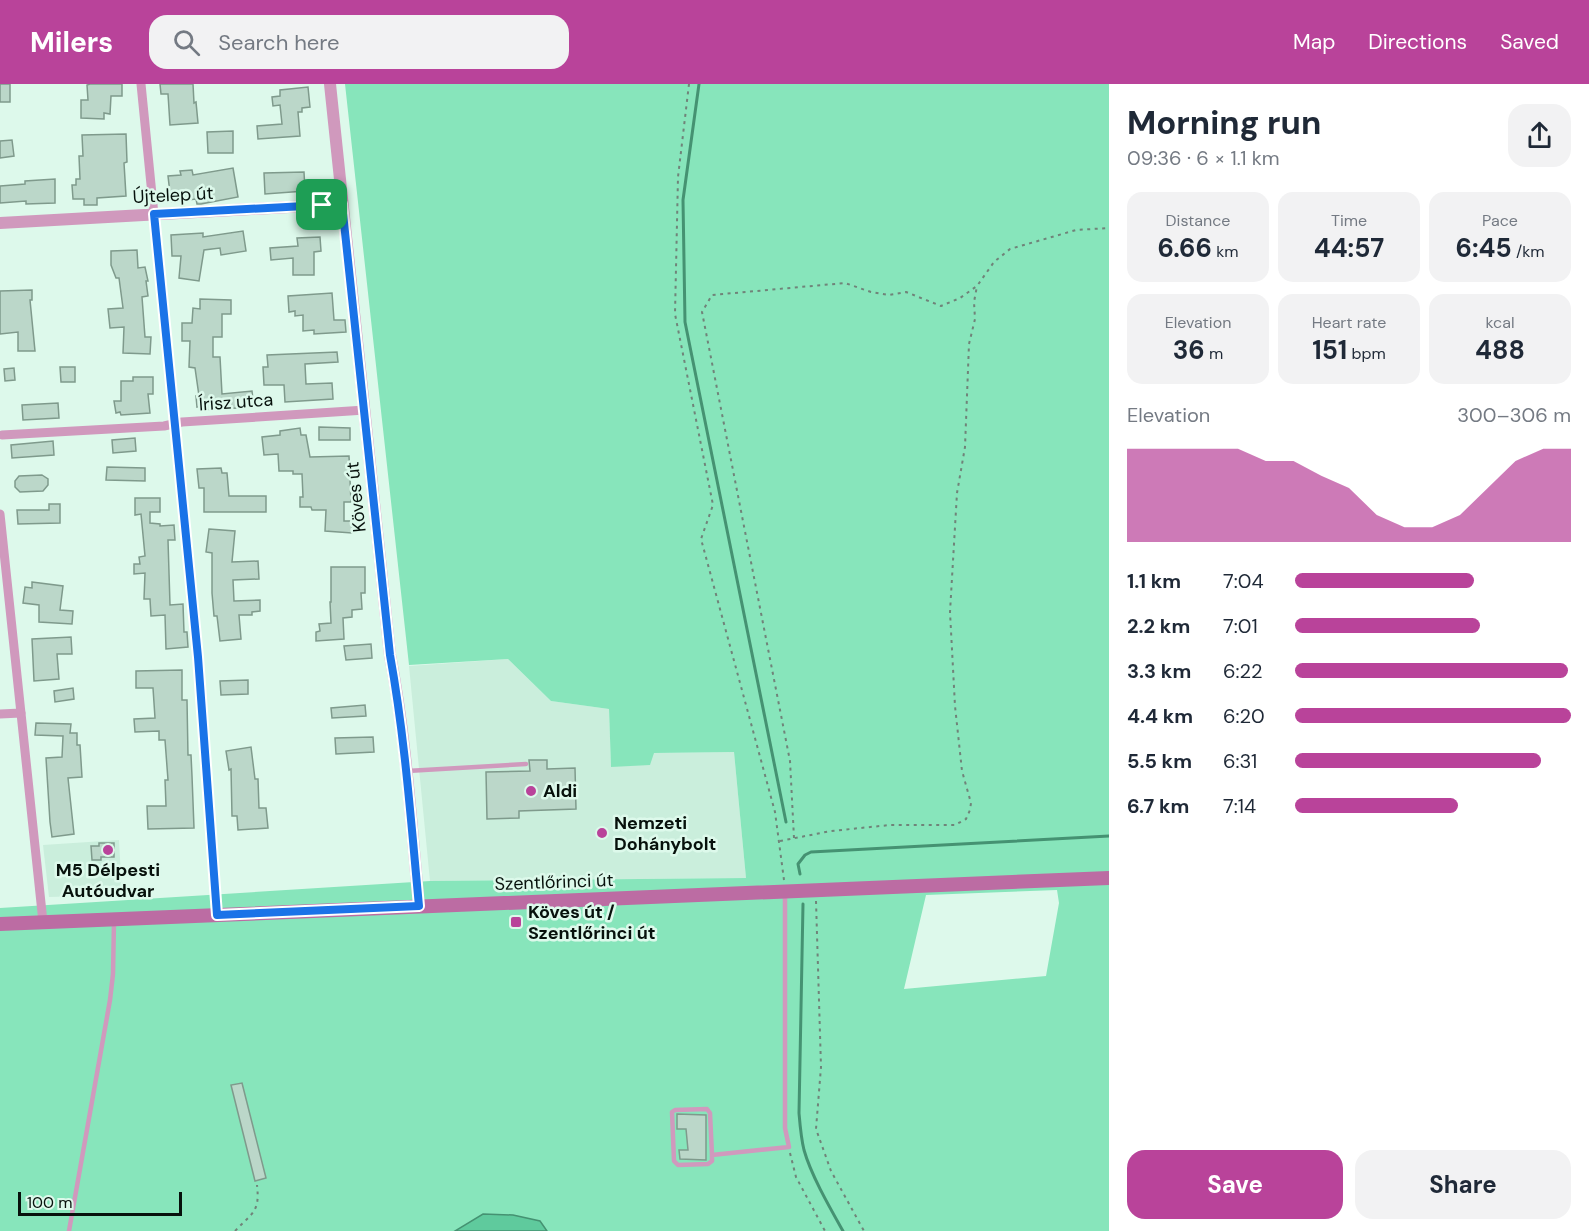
<!DOCTYPE html>
<meta charset="utf-8">
<style>
:root{--surface:#fff;--page:#f2f2f3;--text:#1f2937;--muted:#747a83;--accent:#b9439a}
body{margin:0;font-family:"DM Sans",sans-serif;background:var(--page);color:var(--text);height:100vh;display:flex;flex-direction:column;font-size:22px;white-space:nowrap}
*{box-sizing:border-box;margin:0}
p{font-size:20px;color:var(--muted)}
.icon{flex:none;width:33px;height:33px;fill:none;stroke:currentColor;stroke-width:2;stroke-linecap:round;stroke-linejoin:round}
.map{position:relative;flex:1;overflow:hidden}
.sheet{display:flex;flex-direction:column;background:var(--surface);width:480px}
.sheet>*{flex:none}
.scale{position:absolute;left:18px;bottom:15px;width:164px;box-sizing:border-box;padding-left:6px;border:3px solid #07110c;border-top:0;font-size:16px;line-height:21px;white-space:nowrap;color:#07110c;-webkit-text-stroke:4px #ddf9eb;paint-order:stroke}
.pin{position:absolute;display:grid;place-items:center;width:51px;height:51px;color:#fff;margin:-26px;border-radius:12px;box-shadow:0 3px 9px #0006}
.round{display:grid;place-items:center;flex:none;width:63px;height:63px;border-radius:18px;background:var(--page)}
.head{display:flex;align-items:center;justify-content:space-between;height:102px;padding:0 18px}
h1{font-size:33px;font-weight:700;line-height:45px}
.metrics{display:grid;grid-template-columns:repeat(3,1fr);gap:9px;height:102px;padding:6px 18px}
.metrics div{display:grid;align-content:center;border-radius:15px;background:var(--page);text-align:center}
.metrics b{font-size:26px;font-weight:700}
.metrics small{font-size:16px;font-weight:400}
.metrics p{font-size:16px}
.chart{height:168px;padding:12px 18px}
.chart p{display:flex;justify-content:space-between}
.chart svg{width:100%;height:108px;margin-top:6px;fill:var(--accent);opacity:.7}
.primary-button{display:flex;gap:12px;margin-top:auto;padding:12px 18px}
.primary-button a{flex:1;height:69px;border-radius:18px;background:var(--accent);color:#fff;font-size:24px;font-weight:700;line-height:69px;text-align:center}
.primary-button a+a{background:var(--page);color:var(--text)}
ul{padding:0 18px;list-style:none;font-size:20px}
li{display:grid;grid-template-columns:96px 72px 1fr;align-items:center;height:45px}
li i{height:15px;border-radius:8px;background:var(--accent)}
header{display:flex;align-items:center;gap:36px;box-sizing:border-box;height:84px;padding:0 30px;background:var(--accent);color:#fff}
header strong{font-size:28px}
nav{display:flex;gap:33px;margin-inline-start:auto;font-size:21px}
.search{width:420px;height:54px;background:var(--page);display:flex;align-items:center;gap:15px;box-sizing:border-box;padding:0 21px;border-radius:18px;color:var(--muted);font-size:22px}
main{display:flex;flex:1;min-height:0}
.map>svg:first-child{display:block}
.built{fill:#caeedc}
.green{fill:#87e5bb;fill-rule:evenodd}
.water{fill:#5fca9d;stroke:#459272;stroke-width:1.5}
.lines{fill:none;stroke-linecap:round;stroke-linejoin:round}
.stream{stroke:#459272;stroke-width:3}
.building{fill:#bbd7c9;stroke:#7f9a8c;stroke-width:1.5}
.path{stroke:#708379;stroke-width:2;stroke-dasharray:3 4.5;stroke-linecap:butt}
.service{stroke:#d099bd;stroke-width:4.5}
.minor{stroke:#d099bd;stroke-width:9}
.tertiary{stroke:#d099bd;stroke-width:12}
.secondary{stroke:#bc6ca3;stroke-width:14}
.route-casing{stroke:#fff;stroke-width:12}
.route{stroke:#1a73e8;stroke-width:8}
.poi-dot{fill:#b9439a;stroke:#ddf9eb;stroke-width:2}
.labels{text-anchor:middle;stroke-width:5;stroke-linejoin:round;paint-order:stroke}
.street-label{font-size:18px;fill:#07110c;stroke:#ddf9eb}
.poi-label{font-size:18px;font-weight:bold;fill:#07110c;stroke:#ddf9eb;text-anchor:start}
</style>
<header>
<strong>Milers</strong>
<div class="search"><svg class="icon" aria-label="search" viewBox="0 0 24 24"><circle cx="10" cy="10" r="6"/><path d="M15 15l6 6"/></svg>Search here</div>
<nav><a>Map</a><a>Directions</a><a>Saved</a></nav>
</header>
<main>
<div class="map">
<svg width="1109" height="1147" viewBox="0 0 1109 1147">
<rect width="100%" height="100%" fill="#ddf9eb"/>
<g class="built">
<path d="M 508,575 L 551,617 L 609,625 L 611,683 L 653,669 L 734,668 L 746,794 L 430,797 L 409,582 Z"/>
<path d="M 119,756 L 122,811 L 49,813 L 43,761 Z"/>
</g>
<path class="green" d="M 345,0 L 1109,0 L 1109,1147 L 0,1147 L 0,824 L 430,797 L 746,794 L 734,668 L 654,669 L 650,681 L 611,683 L 609,625 L 551,617 L 508,575 L 409,581 ZM 1057,806 L 1059,819 L 1046,892 L 904,905 L 926,811 Z"/>
<path class="water" d="M 483,1130 L 513,1131 L 540,1137 L 547,1147 L 455,1147 Z"/>
<g class="lines">
<g class="stream">
<path d="M 699,0 L 683,116 L 685,238 L 786,738"/>
<path d="M 800,790 L 798,780 L 805,771 L 811,768 L 1109,752"/>
<path d="M 803,820 L 799,1029 C 800,1041 801,1054 804,1066 C 811,1091 830,1124 843,1147"/>
</g>
</g>
<g class="building">
<rect x="0" y="0" width="10" height="18"/>
<path d="M 90,0 L 122,0 L 122,12 L 111,12 L 110,30 L 104,29 L 104,35 L 81,34 L 81,16 L 88,16 L 87,1 Z"/>
<path d="M 160,0 L 193,0 L 194,19 L 196,18 L 198,39 L 170,41 L 168,10 L 161,10 Z"/>
<path d="M 308,3 L 310,23 L 302,24 L 302,28 L 298,28 L 300,52 L 258,55 L 257,42 L 282,40 L 280,21 L 273,22 L 272,13 L 280,12 L 280,6 Z"/>
<path d="M 233,47 L 233,69 L 208,69 L 207,48 Z"/>
<path d="M 126,50 L 127,78 L 124,79 L 126,112 L 97,114 L 97,121 L 84,121 L 84,115 L 73,115 L 72,101 L 76,101 L 76,95 L 80,95 L 79,72 L 83,72 L 82,51 Z"/>
<path d="M 12,56 L 14,72 L 0,74 L 0,57 Z"/>
<path d="M 233,84 L 238,113 L 201,120 L 197,120 L 196,115 L 171,118 L 168,92 L 181,91 L 180,87 L 192,86 L 193,91 Z"/>
<path d="M 304,88 L 305,107 L 265,110 L 264,89 Z"/>
<path d="M 55,95 L 55,119 L 26,120 L 26,117 L 0,119 L 0,102 L 25,100 L 25,97 Z"/>
<path d="M 243,147 L 246,167 L 221,171 L 220,164 L 204,166 L 199,197 L 179,194 L 181,172 L 172,172 L 171,151 L 203,149 L 203,153 Z"/>
<path d="M 320,153 L 321,167 L 314,168 L 314,191 L 293,191 L 293,174 L 271,176 L 270,164 L 298,162 L 297,154 Z"/>
<path d="M 137,166 L 138,184 L 145,183 L 148,197 L 146,197 L 148,212 L 142,213 L 145,253 L 151,253 L 150,270 L 123,269 L 124,243 L 110,244 L 108,225 L 123,224 L 119,194 L 116,194 L 111,181 L 111,167 Z"/>
<path d="M 32,206 L 32,216 L 30,216 L 35,267 L 18,267 L 18,248 L 0,250 L 0,207 Z"/>
<path d="M 332,209 L 334,236 L 345,236 L 346,248 L 314,250 L 314,246 L 303,247 L 303,231 L 295,232 L 295,227 L 289,228 L 288,212 Z"/>
<path d="M 200,215 L 231,216 L 231,230 L 222,230 L 222,253 L 213,253 L 213,273 L 220,273 L 222,310 L 252,307 L 254,323 L 202,326 L 202,322 L 197,323 L 196,312 L 199,312 L 195,284 L 189,283 L 190,257 L 182,257 L 182,239 L 192,239 L 193,224 L 200,225 Z"/>
<path d="M 337,268 L 338,278 L 305,280 L 306,300 L 332,299 L 333,315 L 285,318 L 284,301 L 264,301 L 263,283 L 268,283 L 267,271 Z"/>
<path d="M 60,283 L 75,283 L 75,298 L 61,298 Z"/>
<path d="M 14,284 L 15,296 L 5,297 L 4,285 Z"/>
<path d="M 133,293 L 153,293 L 153,310 L 148,310 L 150,329 L 121,331 L 120,328 L 116,329 L 114,317 L 121,317 L 121,297 L 133,297 Z"/>
<path d="M 58,319 L 59,334 L 23,336 L 22,321 Z"/>
<path d="M 319,343 L 350,344 L 350,356 L 319,356 Z"/>
<path d="M 300,344 L 301,351 L 306,351 L 310,373 L 349,372 L 351,418 L 344,418 L 344,437 L 353,437 L 352,449 L 325,447 L 326,426 L 312,426 L 311,423 L 300,423 L 300,413 L 303,413 L 302,390 L 293,390 L 293,387 L 279,387 L 278,370 L 264,371 L 262,353 L 280,351 L 280,347 Z"/>
<path d="M 135,354 L 136,367 L 113,369 L 112,356 Z"/>
<path d="M 53,357 L 54,371 L 12,374 L 11,361 Z"/>
<path d="M 107,383 L 145,384 L 145,397 L 106,396 Z"/>
<path d="M 221,384 L 222,389 L 227,389 L 229,412 L 266,412 L 266,428 L 204,428 L 204,404 L 199,404 L 197,385 Z"/>
<path d="M 42,391 L 48,395 L 48,401 L 43,407 L 20,408 L 15,403 L 15,397 L 19,392 Z"/>
<path d="M 135,414 L 160,414 L 160,428 L 150,428 L 150,439 L 160,440 L 160,442 L 174,441 L 175,456 L 168,456 L 170,521 L 183,520 L 184,548 L 187,548 L 188,563 L 166,565 L 165,531 L 151,532 L 150,515 L 144,515 L 145,489 L 134,490 L 134,480 L 140,480 L 139,473 L 145,472 L 141,430 L 135,431 Z"/>
<path d="M 49,420 L 60,420 L 60,439 L 18,440 L 17,426 L 49,426 Z"/>
<path d="M 209,445 L 235,447 L 232,478 L 258,477 L 259,495 L 233,496 L 234,517 L 260,516 L 260,527 L 252,528 L 252,531 L 239,531 L 241,555 L 220,557 L 217,532 L 214,532 L 212,509 L 212,469 L 206,468 Z"/>
<path d="M 331,483 L 365,483 L 365,509 L 361,509 L 362,525 L 352,526 L 352,533 L 343,534 L 344,555 L 316,557 L 316,548 L 320,547 L 319,540 L 331,539 L 330,518 L 331,518 Z"/>
<path d="M 32,498 L 63,502 L 60,526 L 73,527 L 72,540 L 39,538 L 39,521 L 23,519 L 25,503 L 32,504 Z"/>
<path d="M 71,553 L 72,570 L 57,570 L 59,595 L 34,597 L 32,555 Z"/>
<path d="M 371,560 L 372,574 L 346,576 L 344,562 Z"/>
<path d="M 182,586 L 182,616 L 187,616 L 188,671 L 191,671 L 192,692 L 194,744 L 148,745 L 147,722 L 166,722 L 165,696 L 168,696 L 165,656 L 159,656 L 159,647 L 135,648 L 134,635 L 155,634 L 153,604 L 136,604 L 136,587 Z"/>
<path d="M 248,596 L 248,610 L 221,611 L 220,597 Z"/>
<path d="M 73,604 L 74,615 L 55,618 L 54,607 Z"/>
<path d="M 365,621 L 366,632 L 332,634 L 331,624 Z"/>
<path d="M 36,639 L 71,640 L 70,649 L 77,649 L 77,661 L 80,661 L 82,693 L 68,694 L 74,750 L 52,753 L 50,738 L 46,674 L 62,673 L 63,652 L 35,651 Z"/>
<path d="M 373,653 L 374,668 L 336,670 L 335,654 Z"/>
<path d="M 251,663 L 255,695 L 258,695 L 259,724 L 266,724 L 268,744 L 238,746 L 237,732 L 232,732 L 231,685 L 229,686 L 226,667 Z"/>
<path d="M 529,676 L 547,676 L 547,685 L 575,684 L 576,725 L 519,727 L 519,734 L 487,735 L 486,688 L 530,687 Z"/>
<path d="M 99,759 L 114,759 L 114,773 L 101,773 L 101,776 L 92,776 L 91,762 L 99,762 Z"/>
<path d="M 242,999 L 266,1094 L 255,1097 L 231,1001 Z"/>
<path d="M 677,1030 L 706,1031 L 706,1076 L 680,1075 L 679,1066 L 688,1066 L 686,1045 L 677,1045 Z"/>
</g>
<g class="lines">
<g class="path">
<path d="M 689,0 L 678,93 L 675,230 L 713,421 L 701,455 L 775,728 L 784,796"/>
<path d="M 794,754 L 790,677 L 702,228 L 712,211 L 845,199 L 871,208 L 889,211 L 906,208 L 941,222 L 960,214 L 977,202 L 994,178 L 1010,165 L 1076,146 L 1109,144"/>
<path d="M 780,757 L 831,747 L 890,741 L 955,741 L 966,735 L 970,726 L 971,719 L 962,687 L 955,622 L 950,528 L 957,409 L 965,363 L 969,260 L 975,235 L 974,218 L 977,202"/>
<path d="M 816,817 L 821,983 L 816,1045 L 831,1087 L 864,1147"/>
<path d="M 790,1069 L 796,1093 L 825,1147"/>
<path d="M 235,1147 C 253,1128 260,1128 257,1101"/>
</g>
<g class="service">
<path d="M 407,687 L 526,680"/>
<path d="M 712,1071 L 710,1029 L 707,1025 L 675,1026 L 672,1028 L 674,1077 L 678,1081 L 708,1080 L 712,1077 L 712,1071 L 789,1063 L 785,1044 L 785,810"/>
<path d="M 69,1147 L 110,916 L 113,890 L 114,837"/>
</g>
<g class="minor">
<path d="M 141,0 L 198,573 L 217,831"/>
<path d="M 2,351 L 164,342 L 182,338 L 365,326"/>
<path d="M 0,430 L 43,838"/>
<path d="M 0,630 L 21,629"/>
</g>
<g class="tertiary">
<path d="M 330,0 L 390,571 C 406,654 411,738 419,822"/>
<path d="M 0,139 L 342,120"/>
</g>
<path class="secondary" d="M 0,840 L 1109,794"/>
</g>
<g class="lines">
<defs>
<path id="route" d="M 342,120 L 390,571 C 405,654 411,738 419,822 L 217,831 L 198,573 L 154,130 Z"/>
</defs>
<use href="#route" class="route-casing"/>
<use href="#route" class="route"/>
</g>
<g class="poi-dot">
<circle cx="531" cy="707" r="6"/>
<circle cx="602" cy="749" r="6"/>
<circle cx="108" cy="766" r="6"/>
<rect x="510" y="832" width="12" height="12" rx="3"/>
</g>
<g class="labels">
<g class="street-label">
<text transform="translate(173 111) rotate(-3)" y="6">Újtelep út</text>
<text transform="translate(236 318) rotate(-4)" y="6">Írisz utca</text>
<text transform="translate(356 413) rotate(-96)" y="6">Köves út</text>
<text transform="translate(554 798) rotate(-2)" y="6">Szentlőrinci út</text>
</g>
<g class="poi-label">
<text x="543" y="713">Aldi</text>
<text x="614" y="745">Nemzeti<tspan x="614" dy="21">Dohánybolt</tspan></text>
<text x="108" y="792" text-anchor="middle">M5 Délpesti<tspan x="108" dy="21">Autóudvar</tspan></text>
<text x="528" y="834">Köves út /<tspan x="528" dy="21">Szentlőrinci út</tspan></text>
</g>
</g>
</svg>
<div class="scale">100 m</div>
<div class="pin" style="left:322px;top:121px;background:#1e9e55"><svg class="icon" aria-label="arrive" viewBox="0 0 24 24"><path d="M6 21V4h12l-3 4 3 4H6"/></svg></div>
</div>
<section class="sheet">
<div class="head"><div><h1>Morning run</h1><p>09:36 · 6 × 1.1 km</p></div><a class="round"><svg class="icon" aria-label="share" viewBox="0 0 24 24"><path d="M12 15V3M7 8l5-5 5 5M5 13v7h14v-7"/></svg></a></div>
<div class="metrics">
<div><p>Distance</p><b>6.66<small> km</small></b></div>
<div><p>Time</p><b>44:57</b></div>
<div><p>Pace</p><b>6:45<small> /km</small></b></div>
</div>
<div class="metrics">
<div><p>Elevation</p><b>36<small> m</small></b></div>
<div><p>Heart rate</p><b>151<small> bpm</small></b></div>
<div><p>kcal</p><b>488</b></div>
</div>
<div class="chart"><p><span>Elevation</span>300–306 m</p>
<svg viewBox="0 0 160 44" preserveAspectRatio="none"><path d="M0 44V6L10 6L20 6L30 6L40 6L50 11L60 11L70 17L80 22L90 33L100 38L110 38L120 33L130 22L140 11L150 6L160 6V44z"/></svg>
</div>
<ul>
<li><b>1.1 km</b>7:04<i style="width:65%"></i></li>
<li><b>2.2 km</b>7:01<i style="width:67%"></i></li>
<li><b>3.3 km</b>6:22<i style="width:99%"></i></li>
<li><b>4.4 km</b>6:20<i style="width:100%"></i></li>
<li><b>5.5 km</b>6:31<i style="width:89%"></i></li>
<li><b>6.7 km</b>7:14<i style="width:59%"></i></li>
</ul>
<div class="primary-button"><a>Save</a><a>Share</a></div>
</section>
</main>
